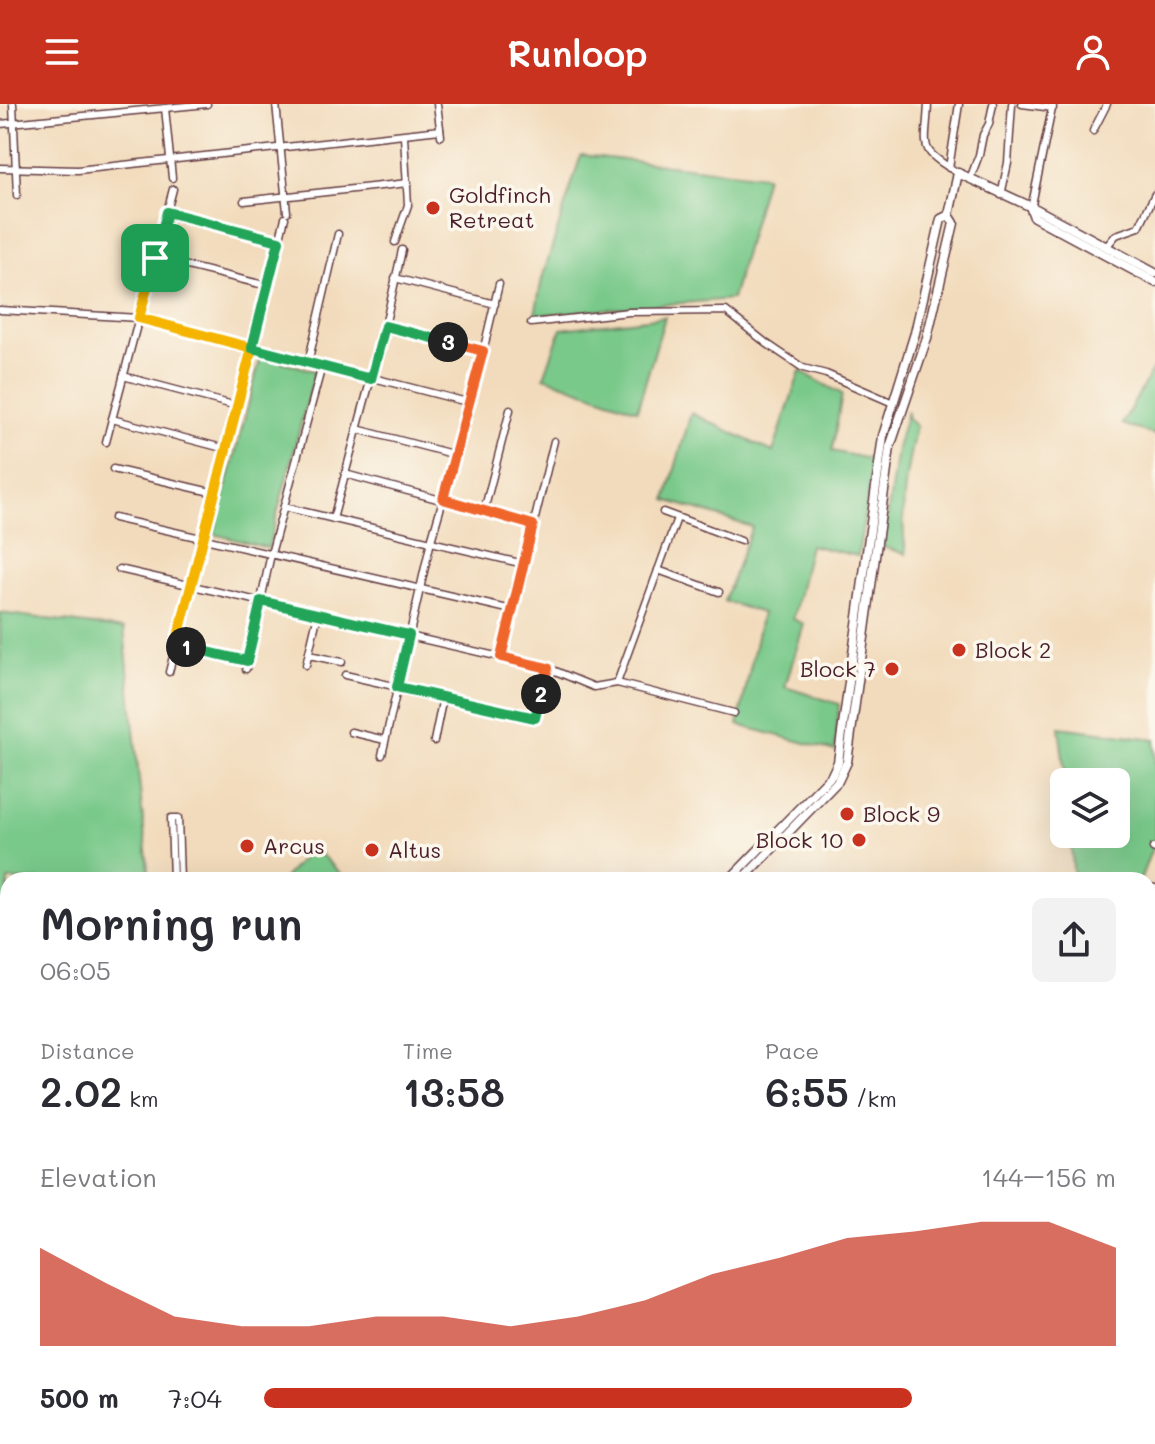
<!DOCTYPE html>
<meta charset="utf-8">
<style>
:root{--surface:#fff;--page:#f2f2f3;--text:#2b2b33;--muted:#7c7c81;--accent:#c8321e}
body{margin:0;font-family:Mali,sans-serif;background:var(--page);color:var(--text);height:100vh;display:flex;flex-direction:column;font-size:30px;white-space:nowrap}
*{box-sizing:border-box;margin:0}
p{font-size:26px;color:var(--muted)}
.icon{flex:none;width:44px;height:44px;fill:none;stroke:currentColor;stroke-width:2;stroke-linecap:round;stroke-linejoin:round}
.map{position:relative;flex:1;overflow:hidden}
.side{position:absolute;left:0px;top:768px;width:1156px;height:572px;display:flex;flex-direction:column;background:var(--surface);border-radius:24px 24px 0 0;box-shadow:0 8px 32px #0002}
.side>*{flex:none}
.buttons{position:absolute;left:1050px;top:664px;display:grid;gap:16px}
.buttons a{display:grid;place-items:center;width:80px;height:80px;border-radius:12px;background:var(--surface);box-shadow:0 8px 32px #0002;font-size:40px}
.pin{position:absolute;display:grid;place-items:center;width:68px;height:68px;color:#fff;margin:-34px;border-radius:16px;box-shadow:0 4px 12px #0006}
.km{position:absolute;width:40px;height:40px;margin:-20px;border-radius:50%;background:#222;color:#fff;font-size:22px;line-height:40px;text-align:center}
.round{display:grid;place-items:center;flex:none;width:84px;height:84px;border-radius:12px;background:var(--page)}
.head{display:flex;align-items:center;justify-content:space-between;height:136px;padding:0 40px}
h1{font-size:44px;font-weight:600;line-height:60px}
.figures{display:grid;grid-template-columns:repeat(3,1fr);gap:12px;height:136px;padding:8px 40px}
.figures div{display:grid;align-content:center}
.figures b{font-size:40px;font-weight:600}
.figures small{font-size:22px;font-weight:400}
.figures p{font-size:22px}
.chart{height:224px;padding:16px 40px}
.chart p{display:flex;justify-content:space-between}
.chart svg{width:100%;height:144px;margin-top:8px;fill:var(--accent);opacity:.7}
ul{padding:0 40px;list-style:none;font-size:26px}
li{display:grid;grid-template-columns:128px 96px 1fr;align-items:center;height:60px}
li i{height:20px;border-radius:10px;background:var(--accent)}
header{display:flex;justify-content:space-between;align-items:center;height:104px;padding:0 40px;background:var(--accent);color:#fff;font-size:36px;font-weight:600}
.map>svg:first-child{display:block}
.green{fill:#79c98a;stroke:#62745a;stroke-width:2}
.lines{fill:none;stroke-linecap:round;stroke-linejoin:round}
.minor-casing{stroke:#633b41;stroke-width:9}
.tertiary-casing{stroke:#633b41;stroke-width:11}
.trunk-casing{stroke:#633b41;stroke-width:14}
.minor{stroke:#fff;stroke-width:6}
.tertiary{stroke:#fff;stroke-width:8}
.trunk{stroke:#fff;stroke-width:11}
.split-1-casing{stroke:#fff;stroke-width:16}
.split-2-casing{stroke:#fff;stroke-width:16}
.split-3-casing{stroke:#fff;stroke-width:16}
.split-4-casing{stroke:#fff;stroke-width:16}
.split-1{stroke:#f5b400;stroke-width:10}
.split-2{stroke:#22a559;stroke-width:10}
.split-3{stroke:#f0652b;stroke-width:10}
.split-4{stroke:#22a559;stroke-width:10}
.poi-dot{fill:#c8321e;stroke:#fbf7ec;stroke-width:3}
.labels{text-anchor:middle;stroke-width:7;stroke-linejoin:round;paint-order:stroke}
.poi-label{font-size:22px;fill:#4a1f2b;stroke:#fbf7ec;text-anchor:start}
</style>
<header><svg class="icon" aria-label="menu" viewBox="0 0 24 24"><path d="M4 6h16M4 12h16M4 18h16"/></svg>Runloop<svg class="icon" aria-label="person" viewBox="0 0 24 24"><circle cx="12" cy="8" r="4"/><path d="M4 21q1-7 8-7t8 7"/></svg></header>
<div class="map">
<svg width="1155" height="1340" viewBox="0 0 1155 1340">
<rect width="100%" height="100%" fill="#fbf7ec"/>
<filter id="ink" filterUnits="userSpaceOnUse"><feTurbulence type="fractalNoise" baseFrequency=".0125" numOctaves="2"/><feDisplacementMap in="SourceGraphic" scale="16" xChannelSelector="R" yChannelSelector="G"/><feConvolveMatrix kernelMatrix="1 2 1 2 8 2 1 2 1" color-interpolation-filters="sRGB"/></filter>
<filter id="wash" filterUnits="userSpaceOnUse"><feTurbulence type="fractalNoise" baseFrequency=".006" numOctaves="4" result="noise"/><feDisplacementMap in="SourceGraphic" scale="32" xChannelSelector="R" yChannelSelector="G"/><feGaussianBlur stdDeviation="1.8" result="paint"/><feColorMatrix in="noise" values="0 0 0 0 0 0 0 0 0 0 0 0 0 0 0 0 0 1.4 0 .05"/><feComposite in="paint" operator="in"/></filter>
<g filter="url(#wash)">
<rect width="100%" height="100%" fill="#f2dbbc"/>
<g class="green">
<path d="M 581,51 L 766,72 L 732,195 L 535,211 L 542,175 Z"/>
<path d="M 665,213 L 637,306 L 544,273 L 561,225 Z"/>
<path d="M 261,252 L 315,267 L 268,444 L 214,430 Z"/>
<path d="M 1155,261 L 1155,331 L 1122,320 Z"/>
<path d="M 800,267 L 842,290 L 832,347 L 874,356 L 858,452 L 810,441 L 793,515 L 804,520 L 785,583 L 839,600 L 835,647 L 738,621 L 762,509 L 724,497 L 752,423 L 666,396 L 691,309 L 773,348 Z"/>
<path d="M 907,307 L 908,315 L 916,322 C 906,366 899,405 906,450 L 883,443 L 897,345 Z"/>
<path d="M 0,509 L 124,525 L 149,776 L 8,776 L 8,848 L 0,845 Z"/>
<path d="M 1059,623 L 1155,635 L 1155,736 L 1140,776 L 1074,776 L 1070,730 L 1116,730 L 1116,678 L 1066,678 Z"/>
<path d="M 313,743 L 344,773 L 341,776 L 282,776 Z"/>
<path d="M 1155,1112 L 1155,1340 L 630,1340 L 633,1332 L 1148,1332 L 1148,1114 Z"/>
<path d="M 240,1332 L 359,1332 L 356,1340 L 237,1340 Z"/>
</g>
</g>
<g filter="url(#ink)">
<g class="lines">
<defs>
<g id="minor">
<path d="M 13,0 L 17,91"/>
<path d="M 276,0 L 287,108"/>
<path d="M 437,0 L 441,32"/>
<path d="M 928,0 C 926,46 917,44 958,69"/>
<path d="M 1022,0 L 1053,4"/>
<path d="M 165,4 L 172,74"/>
<path d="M 0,20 L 207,0"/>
<path d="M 1093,27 L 1107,0"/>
<path d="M 0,64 L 78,66 L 440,26"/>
<path d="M 949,64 L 959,0"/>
<path d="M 970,75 L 979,51 L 983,31 L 989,20 L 993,0"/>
<path d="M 1001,91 L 1008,59 L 1012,0"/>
<path d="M 244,97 L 408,79"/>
<path d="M 1031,105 L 1053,0"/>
<path d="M 167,108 L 279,137"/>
<path d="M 395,138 L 408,101 L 404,32"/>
<path d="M 1106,143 L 1116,131 L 1139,123 L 1155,90"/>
<path d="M 155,154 L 268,182"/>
<path d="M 395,174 L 495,200"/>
<path d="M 0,206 L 139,214 L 471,299"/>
<path d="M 531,219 L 629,208 L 726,207 L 766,239 L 803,264 L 826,270 L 893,299"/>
<path d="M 385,222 L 483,247"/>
<path d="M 308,259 L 338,130"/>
<path d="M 123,272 L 237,302"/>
<path d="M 112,315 L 226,345"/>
<path d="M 357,325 L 456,351"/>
<path d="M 106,338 L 173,85"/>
<path d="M 113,365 L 215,389"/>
<path d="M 345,370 L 533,421"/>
<path d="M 284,403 L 524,460"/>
<path d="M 484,407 L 510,306"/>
<path d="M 663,408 L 741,437"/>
<path d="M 114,414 L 512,506"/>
<path d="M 333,415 L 385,222 L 402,146"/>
<path d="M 119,465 L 548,564 L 594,583 L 617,579 L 734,609"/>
<path d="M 658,466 L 719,488"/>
<path d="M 176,541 L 247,557"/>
<path d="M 309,551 L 342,558"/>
<path d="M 501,553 L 554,337"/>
<path d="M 306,561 L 318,510"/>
<path d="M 246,565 L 271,450 L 322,262"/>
<path d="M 169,568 L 285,114"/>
<path d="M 345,571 L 535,614 L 548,564"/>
<path d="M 617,579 L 677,414"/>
<path d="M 351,628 L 385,636"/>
<path d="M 434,637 L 443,593"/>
<path d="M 382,651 L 431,437 L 471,299 L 499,180"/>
<path d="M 1153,744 L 1155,745"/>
<path d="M 173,776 L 171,714 L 178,714 L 180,776"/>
<path d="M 1148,783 L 1155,784"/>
<path d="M 1148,823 L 1155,825"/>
<path d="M 1148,863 L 1155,863"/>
<path d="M 1148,901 L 1155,901"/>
<path d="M 1148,984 L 1155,984"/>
</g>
<g id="tertiary">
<path d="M 1031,105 L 1034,113 L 1155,178"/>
<path d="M 729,776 L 832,671 L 838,658 L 883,332 L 915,229 L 941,115 L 949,111"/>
<path d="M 742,776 L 838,677 L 847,658 L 890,343 L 927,234 L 954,119 L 949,111 L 958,69 L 1038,106 L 1155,169"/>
<path d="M 1148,1098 L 1155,1097"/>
<path d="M 0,1200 L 8,1206"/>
<path d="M 0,1263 L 8,1253"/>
<path d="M 87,1332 L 101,1337"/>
</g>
<g id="trunk">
<path d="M 0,1220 L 8,1226"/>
<path d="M 0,1236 L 8,1242"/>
<path d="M 99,1332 L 104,1340"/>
<path d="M 125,1332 L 134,1340"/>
</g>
</defs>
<use href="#minor" class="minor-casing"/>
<use href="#tertiary" class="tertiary-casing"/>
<use href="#trunk" class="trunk-casing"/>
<use href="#minor" class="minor"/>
<use href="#tertiary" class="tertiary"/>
<use href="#trunk" class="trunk"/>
</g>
</g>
<g class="lines" filter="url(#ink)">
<defs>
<path id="split-1" d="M 155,154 L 139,214 L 252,244 L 176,541 L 186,543"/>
<path id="split-2" d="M 186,543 L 247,557 L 261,497 L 409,531 L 397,583 L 535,614 L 541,590"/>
<path id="split-3" d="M 448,238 L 483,247 L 443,395 L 533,421 L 501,553 L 548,564 L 541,590"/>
<path id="split-4" d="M 155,154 L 167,108 L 279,137 L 252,244 L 371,275 L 385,222 L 448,238"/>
</defs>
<use href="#split-1" class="split-1-casing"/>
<use href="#split-2" class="split-2-casing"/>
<use href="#split-3" class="split-3-casing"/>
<use href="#split-4" class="split-4-casing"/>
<use href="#split-1" class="split-1"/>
<use href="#split-2" class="split-2"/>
<use href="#split-3" class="split-3"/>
<use href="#split-4" class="split-4"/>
</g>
<g class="poi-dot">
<circle cx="433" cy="104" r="8"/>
<circle cx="959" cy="546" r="8"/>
<circle cx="892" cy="565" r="8"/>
<circle cx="847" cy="710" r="8"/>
<circle cx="859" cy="736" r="8"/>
<circle cx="247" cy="742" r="8"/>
<circle cx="372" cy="746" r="8"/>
</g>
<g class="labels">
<g class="poi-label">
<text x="449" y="99">Goldfinch<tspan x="449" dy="25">Retreat</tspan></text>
<text x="975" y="554">Block 2</text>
<text x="876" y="573" text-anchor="end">Block 7</text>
<text x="863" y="718">Block 9</text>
<text x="843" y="744" text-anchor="end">Block 10</text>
<text x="263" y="750">Arcus</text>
<text x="388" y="754">Altus</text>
</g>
</g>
</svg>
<div class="buttons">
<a><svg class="icon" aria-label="layers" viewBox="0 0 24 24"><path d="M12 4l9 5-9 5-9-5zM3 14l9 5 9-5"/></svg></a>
</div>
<div class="pin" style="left:155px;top:154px;background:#1e9e55"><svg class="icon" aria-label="arrive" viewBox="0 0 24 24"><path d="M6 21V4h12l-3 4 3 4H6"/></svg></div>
<b class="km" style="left:186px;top:543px">1</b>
<b class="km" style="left:541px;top:590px">2</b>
<b class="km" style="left:448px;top:238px">3</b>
<section class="side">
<div class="head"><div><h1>Morning run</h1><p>06:05</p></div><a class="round"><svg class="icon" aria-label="share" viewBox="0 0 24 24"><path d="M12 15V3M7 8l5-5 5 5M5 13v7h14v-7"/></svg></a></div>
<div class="figures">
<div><p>Distance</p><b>2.02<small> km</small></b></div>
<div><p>Time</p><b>13:58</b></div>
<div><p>Pace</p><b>6:55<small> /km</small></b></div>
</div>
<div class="chart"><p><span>Elevation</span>144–156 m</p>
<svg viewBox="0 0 160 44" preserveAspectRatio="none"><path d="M0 44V14L10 25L20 35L30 38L40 38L50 35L60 35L70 38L80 35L90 30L100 22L110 17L120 11L130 9L140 6L150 6L160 14V44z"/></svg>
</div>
<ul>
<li><b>500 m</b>7:04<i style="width:76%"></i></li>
</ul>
</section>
</div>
